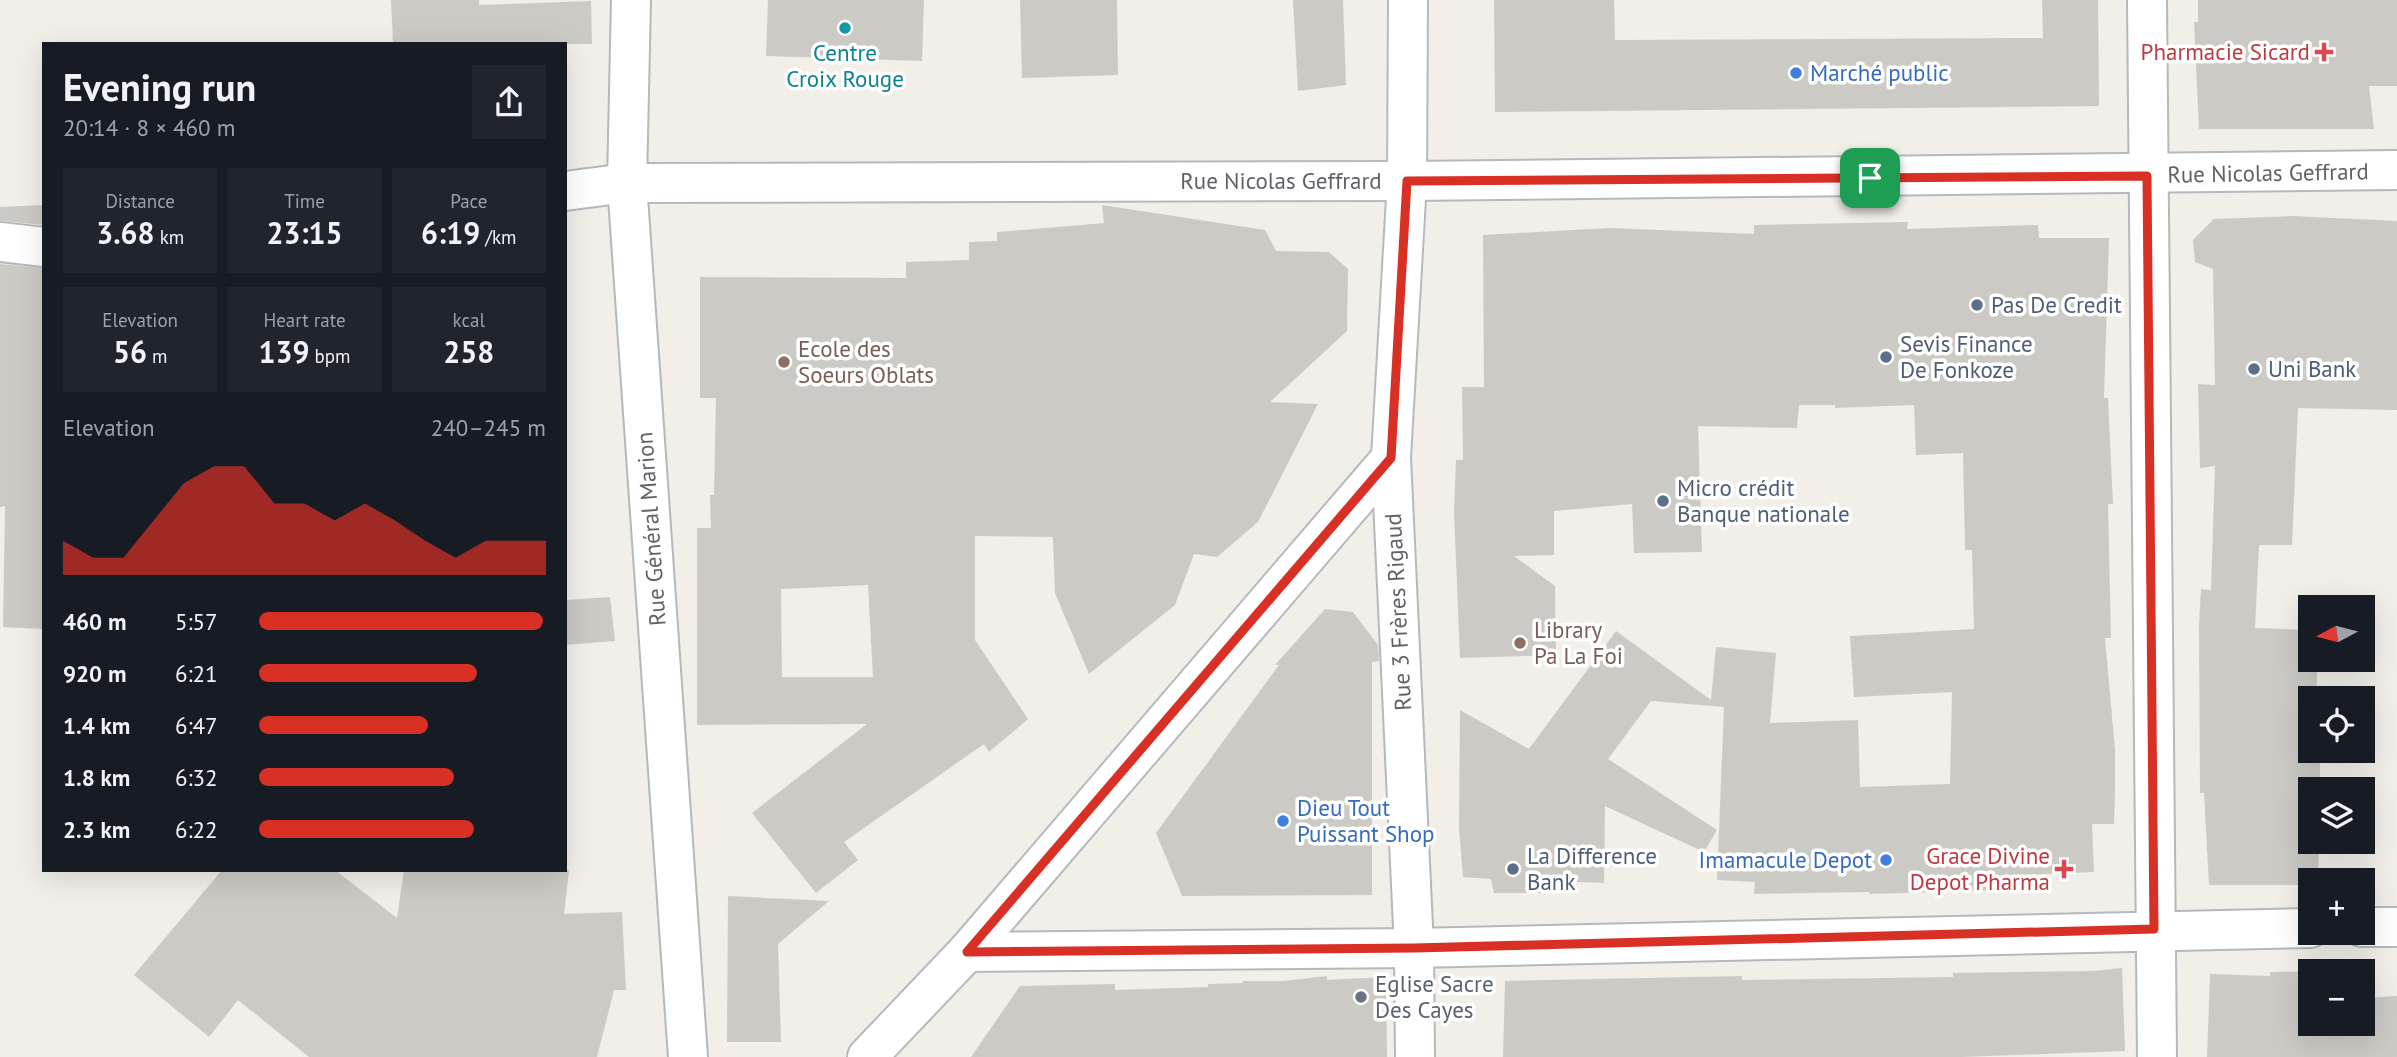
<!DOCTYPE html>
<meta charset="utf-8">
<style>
:root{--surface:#171b24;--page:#20242c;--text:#f1f3f6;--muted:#9ea1a6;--accent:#d93025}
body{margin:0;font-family:"PT Sans",sans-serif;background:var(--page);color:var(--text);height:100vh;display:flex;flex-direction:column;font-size:26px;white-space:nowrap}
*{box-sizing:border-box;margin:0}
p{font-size:23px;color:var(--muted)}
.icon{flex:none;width:38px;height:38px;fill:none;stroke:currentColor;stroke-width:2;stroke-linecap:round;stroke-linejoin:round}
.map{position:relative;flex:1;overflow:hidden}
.details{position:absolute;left:42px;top:42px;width:525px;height:830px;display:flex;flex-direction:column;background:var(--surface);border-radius:0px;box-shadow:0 7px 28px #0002}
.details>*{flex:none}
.needle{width:46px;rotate:263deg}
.buttons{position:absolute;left:2298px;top:595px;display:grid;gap:14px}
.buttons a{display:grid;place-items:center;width:77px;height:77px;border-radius:0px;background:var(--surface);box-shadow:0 7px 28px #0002;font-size:35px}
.pin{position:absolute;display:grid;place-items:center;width:60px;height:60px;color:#fff;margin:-30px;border-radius:14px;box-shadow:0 4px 10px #0006}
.round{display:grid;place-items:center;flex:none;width:74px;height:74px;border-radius:0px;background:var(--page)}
.overview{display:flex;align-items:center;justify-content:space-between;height:119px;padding:0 21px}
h1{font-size:38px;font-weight:600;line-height:52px}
.metrics{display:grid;grid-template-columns:repeat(3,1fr);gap:10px;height:119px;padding:7px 21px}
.metrics div{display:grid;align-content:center;border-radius:0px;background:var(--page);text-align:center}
.metrics b{font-size:30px;font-weight:600}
.metrics small{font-size:19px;font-weight:400}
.metrics p{font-size:19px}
.chart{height:196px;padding:14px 21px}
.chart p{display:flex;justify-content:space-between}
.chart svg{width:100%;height:126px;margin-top:7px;fill:var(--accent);opacity:.7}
ul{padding:0 21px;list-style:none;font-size:23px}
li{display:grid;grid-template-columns:112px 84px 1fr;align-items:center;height:52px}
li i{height:18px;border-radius:9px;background:var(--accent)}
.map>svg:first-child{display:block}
.building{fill:#cccac5;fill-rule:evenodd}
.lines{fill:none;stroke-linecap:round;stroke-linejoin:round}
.street-casing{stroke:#b5b8bc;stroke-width:42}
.secondary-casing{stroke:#b6babf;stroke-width:42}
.street{stroke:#fff;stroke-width:38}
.secondary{stroke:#fff;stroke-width:38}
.route-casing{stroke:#fff;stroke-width:14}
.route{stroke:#d93025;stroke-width:9}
.culture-dot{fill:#0f9aa8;stroke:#fff;stroke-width:2.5}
.health-dot{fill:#e0444e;stroke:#fff;stroke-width:2.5}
.shop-dot{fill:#3f7fe0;stroke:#fff;stroke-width:2.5}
.service-dot{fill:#5c6f8a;stroke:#fff;stroke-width:2.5}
.education-dot{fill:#8d6e63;stroke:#fff;stroke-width:2.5}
.worship-dot{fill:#6b7280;stroke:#fff;stroke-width:2.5}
.labels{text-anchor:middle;stroke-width:7;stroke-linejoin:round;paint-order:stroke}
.health-label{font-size:23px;fill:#be3a42;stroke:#fff;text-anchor:end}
.culture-label{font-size:23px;fill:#0d838f;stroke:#fff}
.shop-label{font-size:23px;fill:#366cbe;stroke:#fff;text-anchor:start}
.street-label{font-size:23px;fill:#5f6368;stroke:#fff}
.service-label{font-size:23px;fill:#4e5e75;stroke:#fff;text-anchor:start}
.education-label{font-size:23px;fill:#785e54;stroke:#fff;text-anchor:start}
.worship-label{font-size:23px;fill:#5b616d;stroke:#fff;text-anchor:start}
</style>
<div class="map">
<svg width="2397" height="1057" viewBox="0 0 2397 1057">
<rect width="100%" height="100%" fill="#f1efe8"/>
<g class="building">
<path d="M 391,0 L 479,0 L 479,5 L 591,1 L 592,44 L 393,44 Z"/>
<path d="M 768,0 L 924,0 L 922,61 L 766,56 Z"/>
<path d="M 1020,0 L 1117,0 L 1118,75 L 1022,78 Z"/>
<path d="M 1293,0 L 1343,0 L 1346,85 L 1298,91 Z"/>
<path d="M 1494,0 L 1614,0 L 1615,40 L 2043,38 L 2042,0 L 2098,0 L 2099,106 L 1495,112 Z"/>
<path d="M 2198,0 L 2397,0 L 2397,86 L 2369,86 L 2374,129 L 2199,129 L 2194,22 L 2198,22 Z"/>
<path d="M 44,205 L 44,225 L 0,221 L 0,207 Z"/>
<path d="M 1102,205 L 1265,230 L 1276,251 L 1329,252 L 1348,269 L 1347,331 L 1270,402 L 1318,404 L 1258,522 L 1217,557 L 1194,554 L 1175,605 L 1089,674 L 1055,593 L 1053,537 L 975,536 L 975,640 L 1028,719 L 989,752 L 984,744 L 844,842 L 858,860 L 816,893 L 752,813 L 867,724 L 697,725 L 697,528 L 711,528 L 710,495 L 714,495 L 716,398 L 700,398 L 700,277 L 906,278 L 906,262 L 969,260 L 969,242 L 997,241 L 997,232 L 1104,223 ZM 868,585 L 873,677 L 782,677 L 781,589 Z"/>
<path d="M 2293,216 L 2397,221 L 2397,410 L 2298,408 L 2292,545 L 2259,545 L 2255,628 L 2310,630 L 2310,660 L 2318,660 L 2316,698 L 2310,698 L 2310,751 L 2320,751 L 2320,789 L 2310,789 L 2310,842 L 2319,842 L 2318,880 L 2310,880 L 2310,885 L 2209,885 L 2204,793 L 2200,793 L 2199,625 L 2201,589 L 2211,590 L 2215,466 L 2200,468 L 2198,384 L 2215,385 L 2213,269 L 2195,262 L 2193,240 L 2214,219 Z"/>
<path d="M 1908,222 L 1907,229 L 2038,225 L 2039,238 L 2109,238 L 2104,398 L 2108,398 L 2113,504 L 2108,504 L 2111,638 L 2105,638 L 2115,750 L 2115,791 L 2114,824 L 2092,824 L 2094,872 L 1997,876 L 1997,890 L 1869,894 L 1869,892 L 1754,894 L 1755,882 L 1717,880 L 1724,707 L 1651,701 L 1608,759 L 1717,830 L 1704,852 L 1605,806 L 1604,883 L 1554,881 L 1555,893 L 1494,893 L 1491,879 L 1463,877 L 1459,828 L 1460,710 L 1529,749 L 1616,631 L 1711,700 L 1716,647 L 1776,653 L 1770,723 L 1858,720 L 1860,787 L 1950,784 L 1952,692 L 1854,697 L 1850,636 L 1974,629 L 1972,550 L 1965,550 L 1963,453 L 1916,455 L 1914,405 L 1835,408 L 1835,405 L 1799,405 L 1797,428 L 1698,426 L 1702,552 L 1634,553 L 1632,504 L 1554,511 L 1554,555 L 1514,556 L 1555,586 L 1556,655 L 1460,658 L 1454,512 L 1456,460 L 1463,460 L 1462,387 L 1484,387 L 1483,235 L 1609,228 L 1754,234 L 1754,225 Z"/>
<path d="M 0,264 L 44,268 L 44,629 L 3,627 L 5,506 L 0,507 Z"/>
<path d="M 610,597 L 615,641 L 565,645 L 565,600 Z"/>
<path d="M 1325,609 L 1353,612 L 1378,645 L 1379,661 L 1372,662 L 1372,895 L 1182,896 L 1156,833 L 1279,665 L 1275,665 Z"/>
<path d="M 222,870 L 335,870 L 397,918 L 404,870 L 569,870 L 564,914 L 622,912 L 626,990 L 614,990 L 597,1057 L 309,1057 L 238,1000 L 209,1037 L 134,975 Z"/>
<path d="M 728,896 L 829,901 L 778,944 L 781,1042 L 727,1042 Z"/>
<path d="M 2122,968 L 2125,1051 L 1962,1057 L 1503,1057 L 1505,981 L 1742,976 L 1742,980 L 1953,977 L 1953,973 L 2093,971 Z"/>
<path d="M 2310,971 L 2310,1024 L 2362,1024 L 2362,979 L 2365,979 L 2366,998 L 2397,996 L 2397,1057 L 2207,1057 L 2210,974 L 2270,976 L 2270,972 L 2319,971 Z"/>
<path d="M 1327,976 L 1327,980 L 1386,977 L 1387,1057 L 971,1057 L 1020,986 L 1115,984 L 1115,990 L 1208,987 L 1208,984 L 1243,983 L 1243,981 L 1284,981 Z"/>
</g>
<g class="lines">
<defs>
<g id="street">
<path d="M 631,0 L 627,183 L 688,1057"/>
<path d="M 2147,0 L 2157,1057"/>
<path d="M 565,191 L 627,183 L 1407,181 L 2397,170"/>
<path d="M 0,242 L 44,247"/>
<path d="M 1391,458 L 1414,948 L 1415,1057"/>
<path d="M 2362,927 L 2397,927"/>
<path d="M 967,952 L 1414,948 L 2310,928"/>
</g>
<path id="secondary" d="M 867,1057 L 967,952 L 1391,458 L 1407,181 L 1408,0"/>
</defs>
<use href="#street" class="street-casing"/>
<use href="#secondary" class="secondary-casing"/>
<use href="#street" class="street"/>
<use href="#secondary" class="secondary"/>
</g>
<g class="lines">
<defs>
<path id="route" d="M 2147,176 L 2154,929 L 1414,948 L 967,952 L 1391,458 L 1407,181 Z"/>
</defs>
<use href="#route" class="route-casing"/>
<use href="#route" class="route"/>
</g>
<circle class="culture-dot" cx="845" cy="28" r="7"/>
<g class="health-dot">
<path d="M2320.5 41.5h7v7h7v7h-7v7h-7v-7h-7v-7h7z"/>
<path d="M2060.5 858.5h7v7h7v7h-7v7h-7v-7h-7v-7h7z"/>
</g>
<g class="shop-dot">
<circle cx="1796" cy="73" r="7"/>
<circle cx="1283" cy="821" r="7"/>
<circle cx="1886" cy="860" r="7"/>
</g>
<g class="service-dot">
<circle cx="1977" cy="305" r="7"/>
<circle cx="1886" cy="357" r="7"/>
<circle cx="2254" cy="369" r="7"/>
<circle cx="1663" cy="501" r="7"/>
<circle cx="1513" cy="869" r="7"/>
</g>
<g class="education-dot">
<circle cx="784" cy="362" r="7"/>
<circle cx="1520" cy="643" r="7"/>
</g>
<circle class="worship-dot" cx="1361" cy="997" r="7"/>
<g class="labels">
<g class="health-label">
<text x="2310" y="60">Pharmacie Sicard</text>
<text x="2050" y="864">Grace Divine<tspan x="2050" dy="26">Depot Pharma</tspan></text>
</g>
<g class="culture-label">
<text x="845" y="61">Centre<tspan x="845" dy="26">Croix Rouge</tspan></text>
</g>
<g class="shop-label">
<text x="1810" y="81">Marché public</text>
<text x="1297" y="816">Dieu Tout<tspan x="1297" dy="26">Puissant Shop</tspan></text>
<text x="1872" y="868" text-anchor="end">Imamacule Depot</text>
</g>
<g class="street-label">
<text transform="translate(2268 173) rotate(-1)" y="8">Rue Nicolas Geffrard</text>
<text x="1281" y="189">Rue Nicolas Geffrard</text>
<text transform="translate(651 529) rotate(-94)" y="8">Rue Général Marion</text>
<text transform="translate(1398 612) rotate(-93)" y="8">Rue 3 Frères Rigaud</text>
</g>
<g class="service-label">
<text x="1991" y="313">Pas De Credit</text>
<text x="1900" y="352">Sevis Finance<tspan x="1900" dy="26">De Fonkoze</tspan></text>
<text x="2268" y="377">Uni Bank</text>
<text x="1677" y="496">Micro crédit<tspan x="1677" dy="26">Banque nationale</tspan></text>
<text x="1527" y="864">La Difference<tspan x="1527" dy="26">Bank</tspan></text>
</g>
<g class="education-label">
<text x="798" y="357">Ecole des<tspan x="798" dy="26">Soeurs Oblats</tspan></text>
<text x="1534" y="638">Library<tspan x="1534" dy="26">Pa La Foi</tspan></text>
</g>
<g class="worship-label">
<text x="1375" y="992">Eglise Sacre<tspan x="1375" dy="26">Des Cayes</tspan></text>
</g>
</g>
</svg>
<div class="buttons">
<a><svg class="needle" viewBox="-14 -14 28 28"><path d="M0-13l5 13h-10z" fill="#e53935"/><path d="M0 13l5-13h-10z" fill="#9ea1a6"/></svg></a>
<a><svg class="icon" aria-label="locate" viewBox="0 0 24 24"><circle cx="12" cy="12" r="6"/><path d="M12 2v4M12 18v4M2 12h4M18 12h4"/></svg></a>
<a><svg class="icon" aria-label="layers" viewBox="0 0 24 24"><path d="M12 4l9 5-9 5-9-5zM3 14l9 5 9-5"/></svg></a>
<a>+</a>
<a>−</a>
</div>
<div class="pin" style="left:1870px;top:178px;background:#1e9e55"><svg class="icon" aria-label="arrive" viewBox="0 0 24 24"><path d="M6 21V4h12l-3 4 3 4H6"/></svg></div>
<section class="details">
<div class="overview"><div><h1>Evening run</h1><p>20:14 · 8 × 460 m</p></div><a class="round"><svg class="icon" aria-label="share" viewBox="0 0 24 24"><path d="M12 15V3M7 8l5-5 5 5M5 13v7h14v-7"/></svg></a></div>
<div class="metrics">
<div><p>Distance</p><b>3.68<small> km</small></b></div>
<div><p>Time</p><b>23:15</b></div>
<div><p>Pace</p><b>6:19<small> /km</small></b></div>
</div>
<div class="metrics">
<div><p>Elevation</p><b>56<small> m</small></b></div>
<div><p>Heart rate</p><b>139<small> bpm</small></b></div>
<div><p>kcal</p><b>258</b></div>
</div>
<div class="chart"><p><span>Elevation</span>240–245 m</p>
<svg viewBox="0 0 160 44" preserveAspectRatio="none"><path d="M0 44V32L10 38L20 38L30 25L40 12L50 6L60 6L70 19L80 19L90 25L100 19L110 25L120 32L130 38L140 32L150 32L160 32V44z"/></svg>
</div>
<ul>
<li><b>460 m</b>5:57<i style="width:99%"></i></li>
<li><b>920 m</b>6:21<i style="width:76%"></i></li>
<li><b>1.4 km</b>6:47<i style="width:59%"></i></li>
<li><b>1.8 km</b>6:32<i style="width:68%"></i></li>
<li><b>2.3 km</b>6:22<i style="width:75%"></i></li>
</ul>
</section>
</div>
